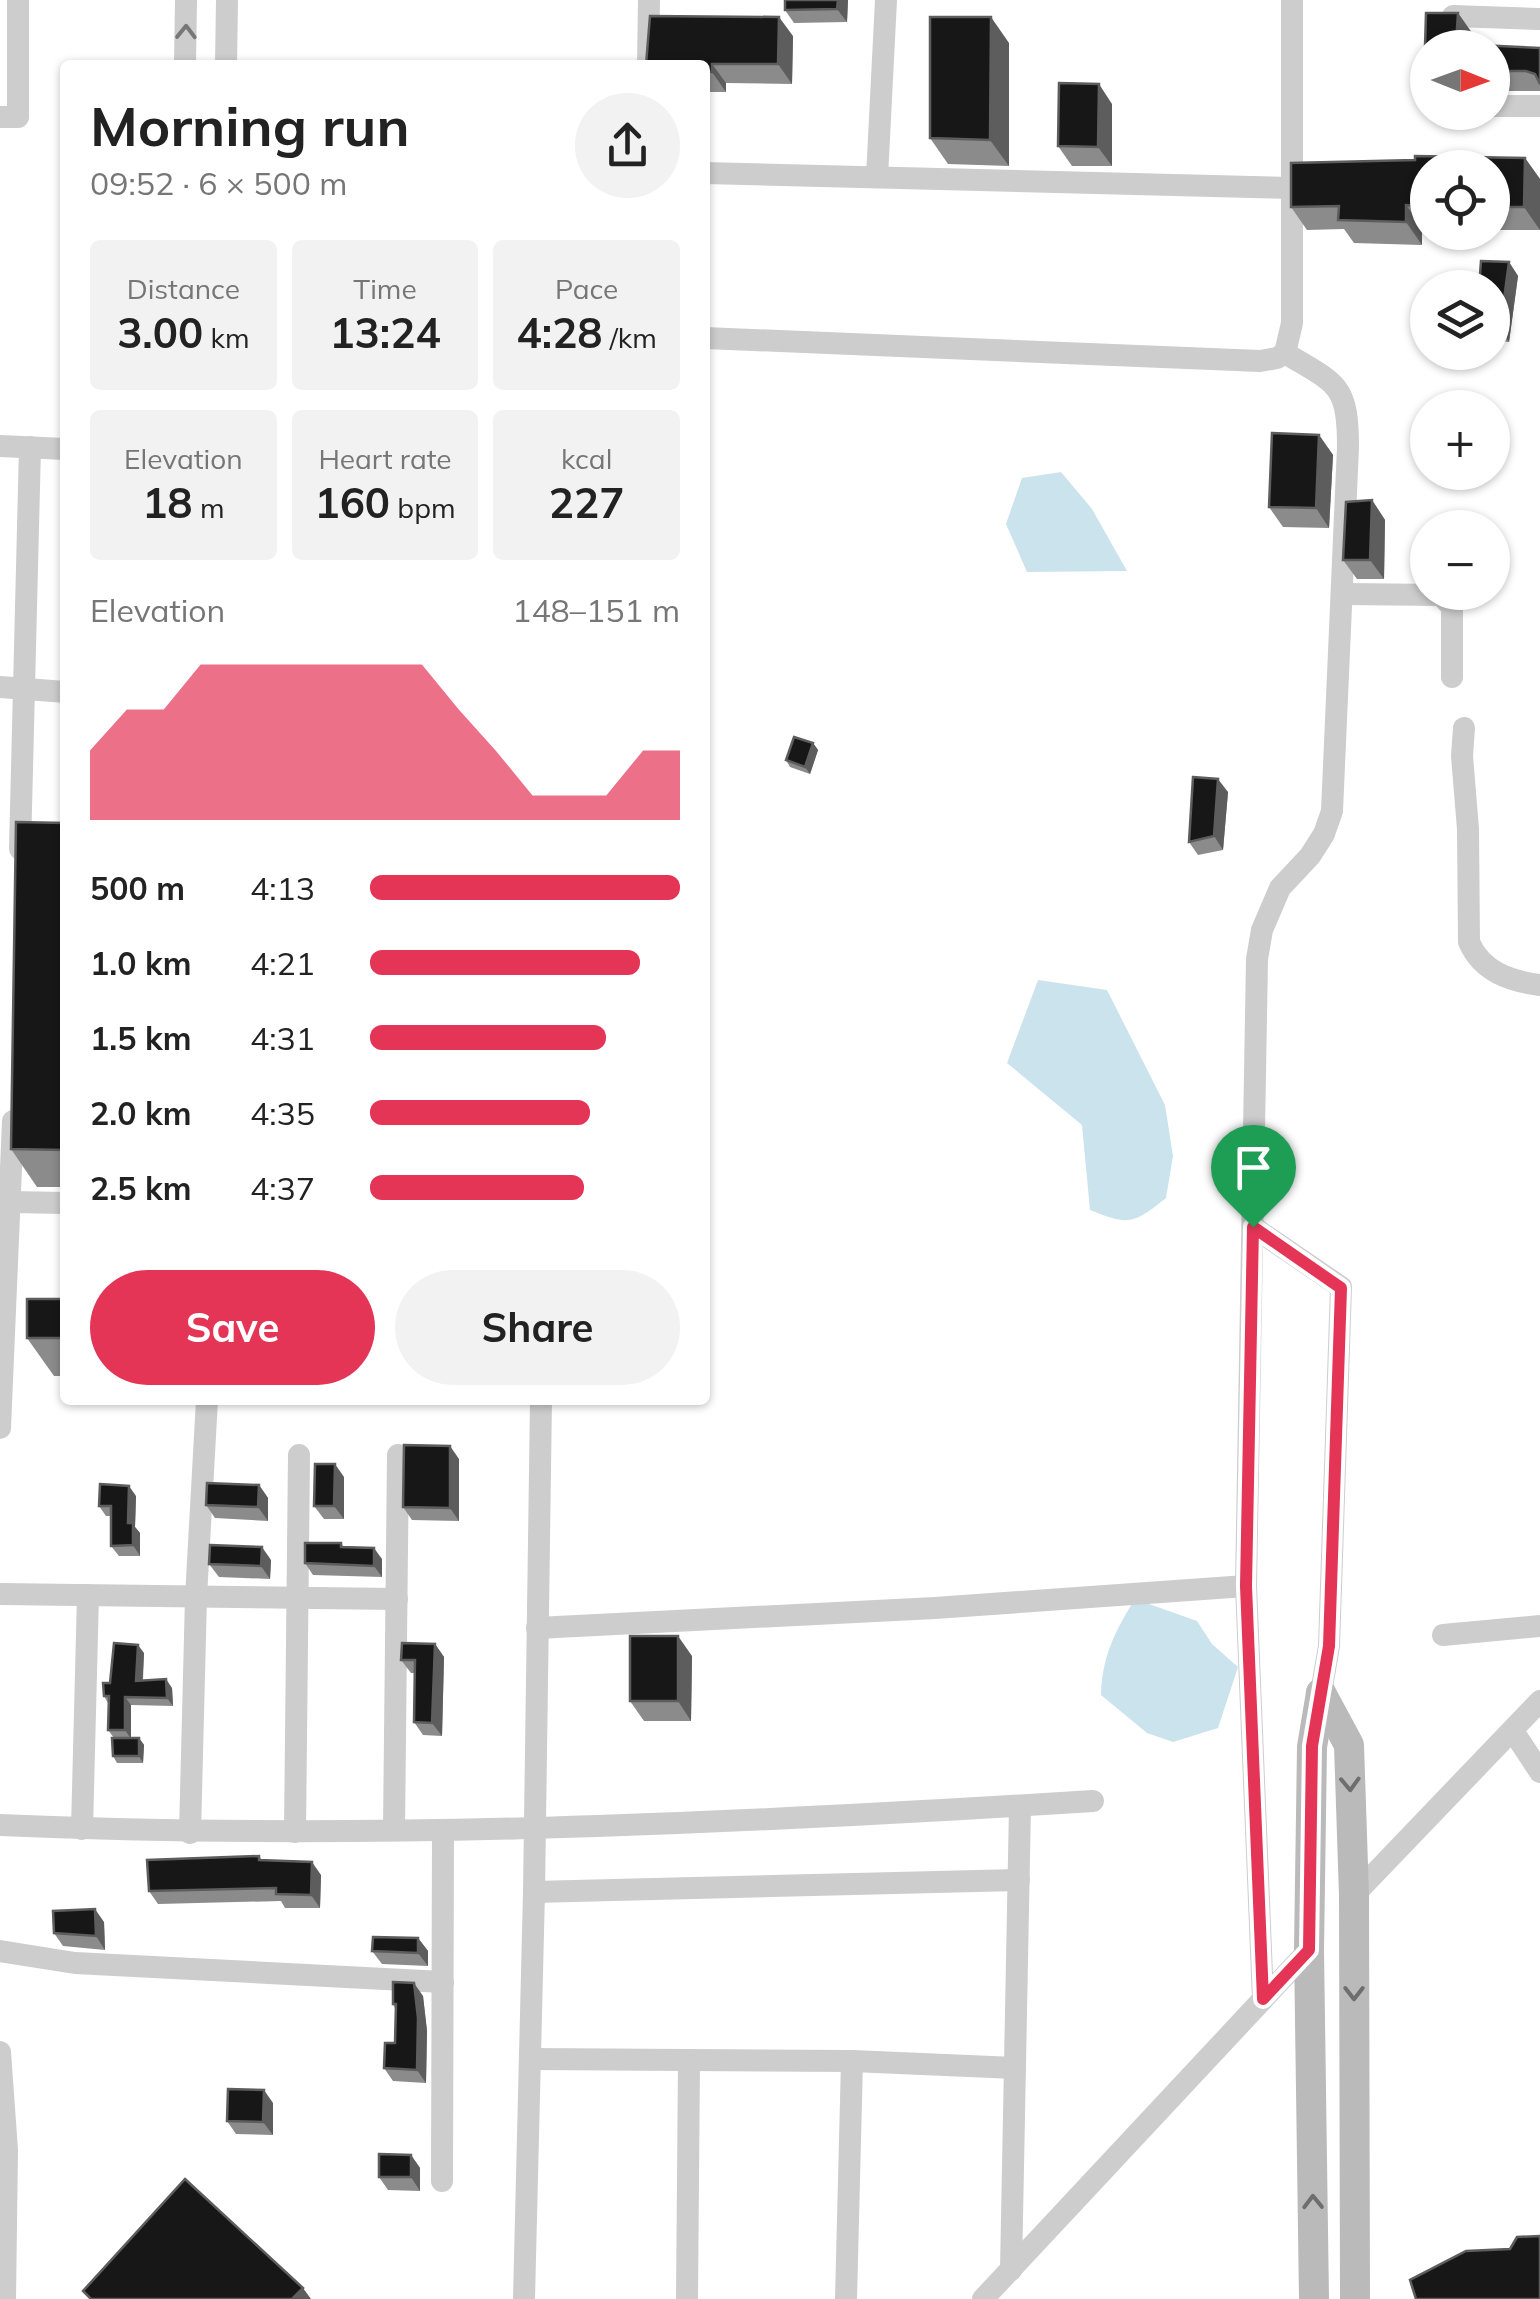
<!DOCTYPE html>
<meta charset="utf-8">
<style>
:root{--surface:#fff;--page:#f2f2f2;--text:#222;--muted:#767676;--accent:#e43557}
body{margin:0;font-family:Mulish,sans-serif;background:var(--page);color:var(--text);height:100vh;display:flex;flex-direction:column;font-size:38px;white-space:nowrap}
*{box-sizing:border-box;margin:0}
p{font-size:32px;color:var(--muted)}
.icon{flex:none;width:55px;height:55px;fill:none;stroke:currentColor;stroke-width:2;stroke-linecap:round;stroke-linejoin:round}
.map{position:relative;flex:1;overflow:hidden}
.details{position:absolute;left:60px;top:60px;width:650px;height:1345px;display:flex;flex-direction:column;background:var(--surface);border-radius:10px;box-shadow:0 2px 8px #0004}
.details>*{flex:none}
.needle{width:65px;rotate:91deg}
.buttons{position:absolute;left:1410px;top:30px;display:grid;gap:20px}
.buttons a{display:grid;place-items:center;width:100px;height:100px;border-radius:50%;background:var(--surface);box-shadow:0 2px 8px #0004;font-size:50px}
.pin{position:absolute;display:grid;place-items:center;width:85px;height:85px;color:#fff;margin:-102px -42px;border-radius:50% 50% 50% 0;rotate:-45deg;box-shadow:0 0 10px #0007}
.pin .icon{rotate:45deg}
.round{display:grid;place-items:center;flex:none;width:105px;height:105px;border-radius:52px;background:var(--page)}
.overview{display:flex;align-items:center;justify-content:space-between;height:170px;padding:0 30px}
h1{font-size:55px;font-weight:700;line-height:75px}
.metrics{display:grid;grid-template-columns:repeat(3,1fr);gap:15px;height:170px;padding:10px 30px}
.metrics div{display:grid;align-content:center;border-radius:10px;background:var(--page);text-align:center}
.metrics b{font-size:42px;font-weight:700}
.metrics small{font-size:28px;font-weight:400}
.metrics p{font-size:28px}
.chart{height:280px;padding:20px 30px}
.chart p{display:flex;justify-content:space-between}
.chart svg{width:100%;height:180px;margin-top:10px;fill:var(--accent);opacity:.7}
.action{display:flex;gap:20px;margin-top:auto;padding:20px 30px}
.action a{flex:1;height:115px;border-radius:60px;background:var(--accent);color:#fff;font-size:40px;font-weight:700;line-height:115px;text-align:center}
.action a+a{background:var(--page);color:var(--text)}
ul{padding:0 30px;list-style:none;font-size:32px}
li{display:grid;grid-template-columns:160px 120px 1fr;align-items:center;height:75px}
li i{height:25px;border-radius:12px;background:var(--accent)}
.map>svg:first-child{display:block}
.water{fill:#cbe3ec}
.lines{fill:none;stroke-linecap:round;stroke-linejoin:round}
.street{stroke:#cdcdcd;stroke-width:22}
.secondary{stroke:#bababa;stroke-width:30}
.wall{fill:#8b8b8b}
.shaded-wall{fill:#5d5d5d}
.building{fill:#171717;stroke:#5d5d5d;stroke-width:2.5}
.oneway{stroke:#777}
.oneway2{stroke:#6e6e6e}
.route-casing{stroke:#fff;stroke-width:20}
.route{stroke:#e43557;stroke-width:12}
</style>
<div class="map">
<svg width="1540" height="2299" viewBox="0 0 1540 2299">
<rect width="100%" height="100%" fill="#fff"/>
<g class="water">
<path d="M 1061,472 L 1092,509 L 1127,571 L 1027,572 L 1006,524 L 1022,478 Z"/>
<path d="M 1038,980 L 1107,990 L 1165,1105 L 1173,1156 L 1166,1198 C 1133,1224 1130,1226 1090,1210 L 1082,1125 L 1007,1063 Z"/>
<path d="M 1135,1599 L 1197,1621 L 1212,1644 L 1238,1667 L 1218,1728 L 1173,1742 L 1147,1733 L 1101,1695 C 1102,1657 1115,1631 1135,1599 Z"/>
</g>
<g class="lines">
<g class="street">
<path d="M 1453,16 L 1540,19"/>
<path d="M 185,65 L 186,0"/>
<path d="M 226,65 L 227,0"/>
<path d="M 648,65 L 649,0"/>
<path d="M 1492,106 L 1540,106"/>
<path d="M 0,117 L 18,117 L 18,0"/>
<path d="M 705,173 L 1292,188"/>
<path d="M 877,177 L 886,0"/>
<path d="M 705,338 L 1260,361 L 1277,358 L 1285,353 L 1292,323 L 1292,0"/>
<path d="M 0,446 L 65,449"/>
<path d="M 1342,594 L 1441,595 L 1452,607 L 1452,677"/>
<path d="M 0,687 L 65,692"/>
<path d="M 1464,728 L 1462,756 L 1468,829 L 1469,942 C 1482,972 1510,981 1540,985"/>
<path d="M 20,849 L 30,447"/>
<path d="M 11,1202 L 65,1203"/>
<path d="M 1253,1227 L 1341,1287 L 1329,1646 L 1321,1693"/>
<path d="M 0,1428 L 13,1121"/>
<path d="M 0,1594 L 397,1599"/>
<path d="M 537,1628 L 935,1608 L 1246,1586"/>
<path d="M 1443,1635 L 1540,1626"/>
<path d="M 1513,1731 L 1540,1772"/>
<path d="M 0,1825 C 364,1841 729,1824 1093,1801"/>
<path d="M 82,1829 L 88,1595"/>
<path d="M 394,1830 L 398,1455"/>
<path d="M 295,1832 L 299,1455"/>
<path d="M 190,1833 L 196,1597 L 207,1400"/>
<path d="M 534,1892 L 1019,1880"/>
<path d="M 1354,1895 L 1540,1701"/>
<path d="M 0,1951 L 75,1963 L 443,1982"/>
<path d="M 1263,1999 L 1246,1586 L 1257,959 L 1262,930 L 1280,888 L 1310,856 L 1324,834 L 1332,811 L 1348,447 C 1348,383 1336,384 1285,353"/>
<path d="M 0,2052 L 7,2150 L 5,2299"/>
<path d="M 530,2059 L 852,2061 L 1015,2068"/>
<path d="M 442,2181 L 443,1830"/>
<path d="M 1011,2270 L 1020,1806"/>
<path d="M 524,2299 L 534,1892 L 541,1400"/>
<path d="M 687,2299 L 689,2060"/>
<path d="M 846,2299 L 852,2061"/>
<path d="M 983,2299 L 1309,1950"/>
</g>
<g class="secondary">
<path d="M 1321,1693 L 1349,1745 L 1354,1895 L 1355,2299"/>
<path d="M 1314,2299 L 1309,1950 L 1312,1747 L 1321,1693"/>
</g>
</g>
<g class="wall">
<path d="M 848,0 L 847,22 L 794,23 L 785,10 Z"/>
<path d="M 1426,13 L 1458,13 L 1472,33 L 1471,45 L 1540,48 L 1540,91 L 1492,91 L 1492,48 L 1428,48 L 1428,87 L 1424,82 Z"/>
<path d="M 793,36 L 792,84 L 726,83 L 726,92 L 705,92 L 705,65 Z"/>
<path d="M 1009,43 L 1009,166 L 948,164 L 930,138 Z"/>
<path d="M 1112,104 L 1112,166 L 1072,166 L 1058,146 Z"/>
<path d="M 1415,156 L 1525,158 L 1540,179 L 1540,230 L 1492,230 L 1492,168 L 1428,168 L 1428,228 L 1422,228 L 1422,245 L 1354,243 L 1344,229 L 1307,230 L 1291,207 L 1291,163 L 1415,160 Z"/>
<path d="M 1509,262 L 1518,276 L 1509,342 L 1492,340 L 1492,288 Z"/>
<path d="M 1319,435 L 1333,455 L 1329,528 L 1283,527 L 1269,507 Z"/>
<path d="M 1372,500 L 1385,520 L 1384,579 L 1357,579 L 1343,560 Z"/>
<path d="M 813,743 L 818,750 L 810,774 L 790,767 L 786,760 Z"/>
<path d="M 1228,792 L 1223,850 L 1198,855 L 1189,842 Z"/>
<path d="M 65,823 L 65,1187 L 37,1187 L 11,1149 Z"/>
<path d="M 65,1299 L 65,1376 L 54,1376 L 27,1338 Z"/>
<path d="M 459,1459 L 459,1521 L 412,1520 L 403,1507 Z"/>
<path d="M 344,1477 L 344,1519 L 324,1519 L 314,1506 Z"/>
<path d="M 259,1485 L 268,1498 L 268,1521 L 215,1518 L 206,1505 Z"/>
<path d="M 136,1496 L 135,1527 L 140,1533 L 140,1556 L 119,1556 L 111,1546 L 111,1516 L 106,1516 L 99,1506 Z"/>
<path d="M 341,1543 L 344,1547 L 382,1559 L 382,1577 L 313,1575 L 305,1563 Z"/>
<path d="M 271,1560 L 270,1579 L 219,1577 L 209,1564 Z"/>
<path d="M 435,1644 L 444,1657 L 442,1736 L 423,1735 L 414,1722 L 415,1673 L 411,1673 L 401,1660 Z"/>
<path d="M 144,1653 L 143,1681 L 172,1688 L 173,1706 L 131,1705 L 131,1738 L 139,1738 L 144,1745 L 143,1763 L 117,1763 L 113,1756 L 114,1738 L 108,1730 L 108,1703 L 104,1696 L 110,1683 Z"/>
<path d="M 692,1656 L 691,1721 L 644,1721 L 630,1701 Z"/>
<path d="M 259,1856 L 262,1860 L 321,1875 L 320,1908 L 285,1908 L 281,1901 L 158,1904 L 149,1891 Z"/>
<path d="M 104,1922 L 105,1950 L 63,1946 L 54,1933 Z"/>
<path d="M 418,1938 L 428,1951 L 428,1966 L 382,1964 L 372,1951 Z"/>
<path d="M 423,1996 L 427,2031 L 426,2083 L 393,2081 L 384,2068 L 395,2043 L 396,2010 L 393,2004 Z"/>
<path d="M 273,2103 L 273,2135 L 236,2134 L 227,2121 Z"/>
<path d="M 411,2155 L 420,2168 L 420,2191 L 388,2190 L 379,2177 Z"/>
</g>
<g class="shaded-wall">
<path d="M 838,0 L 848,0 L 847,22 L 837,9 Z"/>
<path d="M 1458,13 L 1472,33 L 1471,48 L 1456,44 Z"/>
<path d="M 779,17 L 793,36 L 792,84 L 778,64 Z"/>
<path d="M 991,17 L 1009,43 L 1009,166 L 990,140 Z"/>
<path d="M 712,64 L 726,83 L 726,92 L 712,72 Z"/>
<path d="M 1099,84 L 1112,104 L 1112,166 L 1098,147 Z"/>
<path d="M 1525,158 L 1540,179 L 1540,230 L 1524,207 Z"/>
<path d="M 1406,205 L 1422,228 L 1422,245 L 1406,222 Z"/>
<path d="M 1509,262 L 1518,276 L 1509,342 L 1500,329 Z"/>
<path d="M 1319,435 L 1333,455 L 1329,528 L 1316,508 Z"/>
<path d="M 1372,500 L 1385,520 L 1384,579 L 1370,560 Z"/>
<path d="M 813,743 L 818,750 L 810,774 L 805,767 Z"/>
<path d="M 1218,779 L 1228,792 L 1223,850 L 1214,836 Z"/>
<path d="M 450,1446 L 459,1459 L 459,1521 L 450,1508 Z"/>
<path d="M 335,1464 L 344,1477 L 344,1519 L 334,1506 Z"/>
<path d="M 259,1485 L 268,1498 L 268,1521 L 258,1507 Z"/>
<path d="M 129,1486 L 136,1496 L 135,1527 L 140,1533 L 140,1556 L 133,1545 L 128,1523 Z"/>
<path d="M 262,1547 L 271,1560 L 270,1579 L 261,1566 Z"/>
<path d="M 374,1548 L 382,1559 L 382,1577 L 374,1566 Z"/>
<path d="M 678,1636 L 692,1656 L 691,1721 L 678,1701 Z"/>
<path d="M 435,1644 L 444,1657 L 442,1736 L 432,1723 Z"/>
<path d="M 138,1645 L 144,1653 L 142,1690 L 136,1681 Z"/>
<path d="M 166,1679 L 172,1688 L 173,1706 L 167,1698 Z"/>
<path d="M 125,1697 L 131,1705 L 131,1739 L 125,1730 Z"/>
<path d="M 139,1738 L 144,1745 L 143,1763 L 139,1756 Z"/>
<path d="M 312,1862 L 321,1875 L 320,1908 L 311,1895 Z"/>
<path d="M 95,1909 L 104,1922 L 105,1950 L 96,1936 Z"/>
<path d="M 418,1938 L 428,1951 L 428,1966 L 418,1953 Z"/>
<path d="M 414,1983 L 423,1996 L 427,2031 L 426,2083 L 417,2070 Z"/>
<path d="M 264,2090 L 273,2103 L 273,2135 L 263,2122 Z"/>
<path d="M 411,2155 L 420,2168 L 420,2191 L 411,2177 Z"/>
<path d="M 303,2288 L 311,2299 L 292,2299 Z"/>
</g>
<g class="building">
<path d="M 785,0 L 838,0 L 837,9 L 785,10 Z"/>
<path d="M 1426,13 L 1458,13 L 1456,44 L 1540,48 L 1540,84 L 1535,74 L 1526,71 L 1492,71 L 1492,48 L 1428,48 L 1428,82 L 1424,82 Z"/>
<path d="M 650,16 L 779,17 L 778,64 L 712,64 L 712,72 L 705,72 L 705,65 L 646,65 Z"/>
<path d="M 930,17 L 991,17 L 990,140 L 930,138 Z"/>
<path d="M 1059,83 L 1099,84 L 1098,147 L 1058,146 Z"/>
<path d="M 1415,156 L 1525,158 L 1524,207 L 1492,207 L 1492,168 L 1428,168 L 1428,206 L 1406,205 L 1406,222 L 1338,220 L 1339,206 L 1291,207 L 1291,163 L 1415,160 Z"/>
<path d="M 1481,261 L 1509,262 L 1500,329 L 1492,328 L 1492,288 L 1479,288 Z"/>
<path d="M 1272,433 L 1319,435 L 1316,508 L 1269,507 Z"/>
<path d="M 1372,500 L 1370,560 L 1343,560 L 1346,502 Z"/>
<path d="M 794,737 L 813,743 L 805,767 L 786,760 Z"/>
<path d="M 1193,777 L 1218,779 L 1214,836 L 1189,842 Z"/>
<path d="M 16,822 L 65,823 L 65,1150 L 11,1149 Z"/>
<rect x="27" y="1299" width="38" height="39"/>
<path d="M 404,1445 L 450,1446 L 450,1508 L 403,1507 Z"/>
<path d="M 315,1464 L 335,1464 L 334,1506 L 314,1506 Z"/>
<path d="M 207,1483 L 259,1485 L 258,1507 L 206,1505 Z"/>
<path d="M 100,1484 L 129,1486 L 128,1523 L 133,1523 L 133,1545 L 111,1546 L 111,1506 L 99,1506 Z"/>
<path d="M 305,1543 L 341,1543 L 341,1547 L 374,1548 L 374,1566 L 305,1563 Z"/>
<path d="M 210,1545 L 262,1547 L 261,1566 L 209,1564 Z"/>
<rect x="630" y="1636" width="48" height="65"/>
<path d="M 114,1643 L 138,1645 L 136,1681 L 166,1679 L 167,1698 L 125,1697 L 125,1730 L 108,1730 L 109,1696 L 104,1696 L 103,1683 L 110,1683 Z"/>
<path d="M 402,1643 L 435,1644 L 432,1723 L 414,1722 L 415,1660 L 401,1660 Z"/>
<path d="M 112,1738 L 139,1738 L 139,1756 L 113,1756 Z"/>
<path d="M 259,1856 L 259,1860 L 312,1862 L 311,1895 L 276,1894 L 276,1888 L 149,1891 L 147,1860 Z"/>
<path d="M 95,1909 L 96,1936 L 54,1933 L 53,1911 Z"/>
<path d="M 373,1937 L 418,1938 L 418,1953 L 372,1951 Z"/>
<path d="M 393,1982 L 414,1983 L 418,2018 L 417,2070 L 384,2068 L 385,2043 L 395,2043 L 396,2004 L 393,2004 Z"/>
<path d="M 228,2089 L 264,2090 L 263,2122 L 227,2121 Z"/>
<path d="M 379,2154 L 411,2155 L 411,2177 L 379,2177 Z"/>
<path d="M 185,2179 L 303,2288 L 292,2299 L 91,2299 L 83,2291 Z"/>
<path d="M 1540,2236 L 1540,2299 L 1416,2299 L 1410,2280 L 1466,2251 L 1510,2249 L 1517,2237 Z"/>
</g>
<defs><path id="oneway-chevron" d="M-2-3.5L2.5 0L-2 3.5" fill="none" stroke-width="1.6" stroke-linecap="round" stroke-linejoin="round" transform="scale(2.5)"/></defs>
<use class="oneway" href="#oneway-chevron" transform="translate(186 32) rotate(-89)"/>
<g class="oneway2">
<use href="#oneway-chevron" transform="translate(1350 1784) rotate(88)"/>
<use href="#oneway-chevron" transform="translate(1354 1993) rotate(90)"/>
<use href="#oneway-chevron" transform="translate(1313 2202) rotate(-91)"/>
</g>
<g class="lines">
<defs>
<path id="route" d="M 1253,1227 L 1341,1288 L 1329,1646 L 1312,1746 L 1309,1950 L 1263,1999 L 1246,1586 Z"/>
</defs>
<use href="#route" class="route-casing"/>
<use href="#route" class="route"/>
</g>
</svg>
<div class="buttons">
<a><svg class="needle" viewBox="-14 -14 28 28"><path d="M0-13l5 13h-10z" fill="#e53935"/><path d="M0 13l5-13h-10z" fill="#767676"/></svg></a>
<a><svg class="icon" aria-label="locate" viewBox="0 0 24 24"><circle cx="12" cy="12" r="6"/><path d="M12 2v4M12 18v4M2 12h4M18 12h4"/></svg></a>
<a><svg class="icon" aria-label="layers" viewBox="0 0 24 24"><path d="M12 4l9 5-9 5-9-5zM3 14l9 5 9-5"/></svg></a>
<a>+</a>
<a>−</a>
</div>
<div class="pin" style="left:1253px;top:1227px;background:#1e9e55"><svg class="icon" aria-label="arrive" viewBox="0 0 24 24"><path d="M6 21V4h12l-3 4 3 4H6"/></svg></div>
<section class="details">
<div class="overview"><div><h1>Morning run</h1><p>09:52 · 6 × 500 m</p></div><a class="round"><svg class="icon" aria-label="share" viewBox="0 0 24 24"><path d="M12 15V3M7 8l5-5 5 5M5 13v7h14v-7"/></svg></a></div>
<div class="metrics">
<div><p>Distance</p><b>3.00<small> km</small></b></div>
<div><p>Time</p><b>13:24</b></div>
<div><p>Pace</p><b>4:28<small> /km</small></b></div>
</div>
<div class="metrics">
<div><p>Elevation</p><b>18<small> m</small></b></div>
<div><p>Heart rate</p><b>160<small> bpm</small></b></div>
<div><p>kcal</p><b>227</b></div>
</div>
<div class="chart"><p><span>Elevation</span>148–151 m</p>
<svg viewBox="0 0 160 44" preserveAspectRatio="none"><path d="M0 44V27L10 17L20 17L30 6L40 6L50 6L60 6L70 6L80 6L90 6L100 17L110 27L120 38L130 38L140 38L150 27L160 27V44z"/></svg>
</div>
<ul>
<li><b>500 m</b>4:13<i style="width:100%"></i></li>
<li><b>1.0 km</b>4:21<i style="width:87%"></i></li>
<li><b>1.5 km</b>4:31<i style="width:76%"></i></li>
<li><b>2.0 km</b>4:35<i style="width:71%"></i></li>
<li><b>2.5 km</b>4:37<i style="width:69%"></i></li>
</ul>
<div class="action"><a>Save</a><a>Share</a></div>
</section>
</div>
